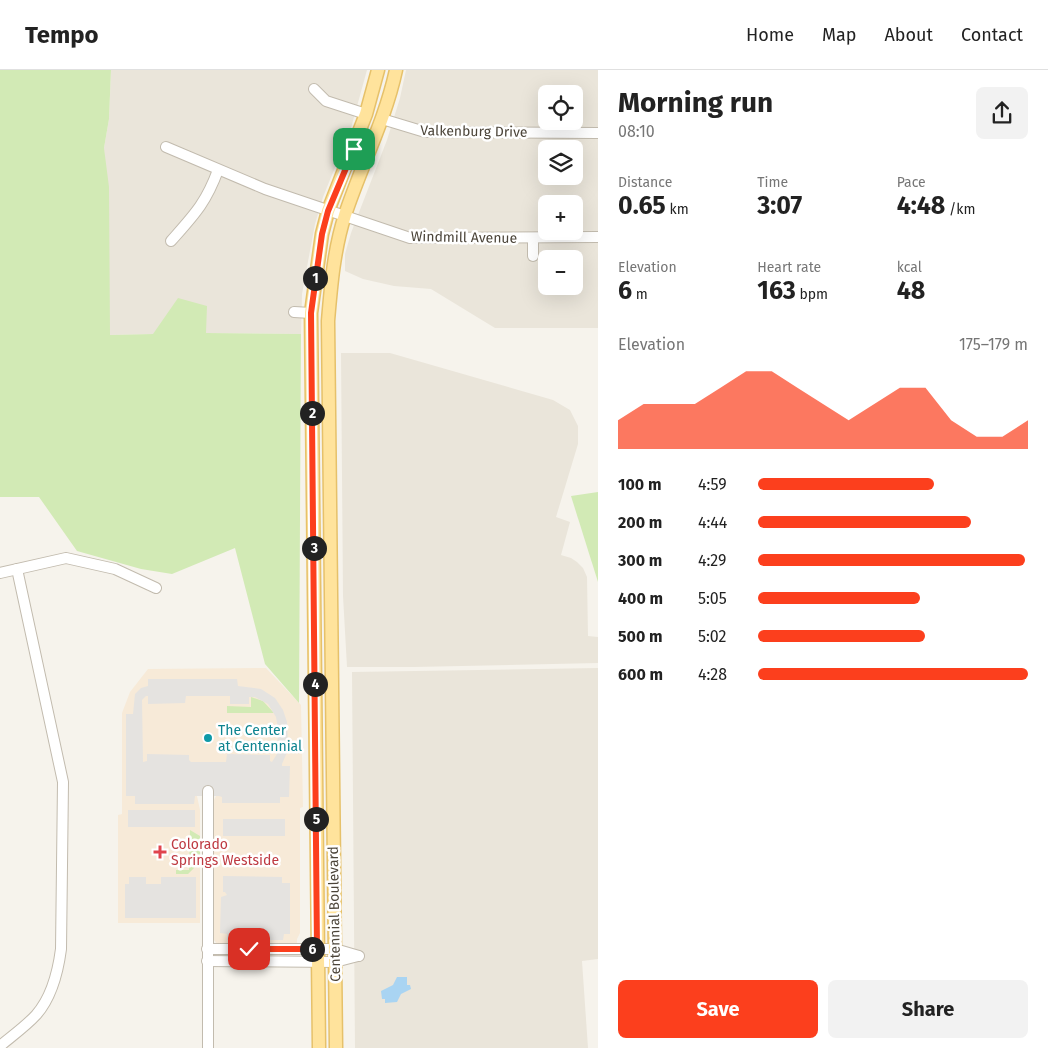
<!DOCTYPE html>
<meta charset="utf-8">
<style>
:root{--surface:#fff;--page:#f2f2f2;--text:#222;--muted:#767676;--line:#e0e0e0;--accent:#fc3f1d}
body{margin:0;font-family:"Fira Sans",sans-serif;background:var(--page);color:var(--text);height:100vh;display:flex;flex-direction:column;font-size:19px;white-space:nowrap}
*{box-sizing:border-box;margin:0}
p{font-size:16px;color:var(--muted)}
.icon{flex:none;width:28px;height:28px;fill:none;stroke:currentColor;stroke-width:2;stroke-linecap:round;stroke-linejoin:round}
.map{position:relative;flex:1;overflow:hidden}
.side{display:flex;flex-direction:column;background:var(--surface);width:450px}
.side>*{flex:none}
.fabs{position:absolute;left:538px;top:15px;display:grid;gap:10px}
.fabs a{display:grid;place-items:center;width:45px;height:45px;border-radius:8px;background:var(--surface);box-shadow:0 5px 20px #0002;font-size:25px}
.pin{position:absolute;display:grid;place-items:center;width:42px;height:42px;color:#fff;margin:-21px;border-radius:10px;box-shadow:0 2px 8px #0006}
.km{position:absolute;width:25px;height:25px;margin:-12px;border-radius:50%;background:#222;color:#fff;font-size:14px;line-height:25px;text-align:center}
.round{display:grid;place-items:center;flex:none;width:52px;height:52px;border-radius:8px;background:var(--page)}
.head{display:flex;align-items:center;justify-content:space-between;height:85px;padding:0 20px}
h1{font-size:28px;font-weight:700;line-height:38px}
.figures{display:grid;grid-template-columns:repeat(3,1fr);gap:8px;height:85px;padding:5px 20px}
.figures div{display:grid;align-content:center}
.figures b{font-size:25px;font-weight:700}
.figures small{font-size:14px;font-weight:400}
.figures p{font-size:14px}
.chart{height:140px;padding:10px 20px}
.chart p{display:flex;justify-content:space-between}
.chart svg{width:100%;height:90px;margin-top:5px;fill:var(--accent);opacity:.7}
.action{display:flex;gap:10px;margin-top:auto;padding:10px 20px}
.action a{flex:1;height:58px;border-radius:8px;background:var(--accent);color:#fff;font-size:20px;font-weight:700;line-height:58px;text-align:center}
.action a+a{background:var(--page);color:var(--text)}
ul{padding:0 20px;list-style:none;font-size:16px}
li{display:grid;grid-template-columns:80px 60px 1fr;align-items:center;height:38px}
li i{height:12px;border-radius:6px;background:var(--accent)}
header{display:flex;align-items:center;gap:30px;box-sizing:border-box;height:70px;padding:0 25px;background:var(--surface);border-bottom:1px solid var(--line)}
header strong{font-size:24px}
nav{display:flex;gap:28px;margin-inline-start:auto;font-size:18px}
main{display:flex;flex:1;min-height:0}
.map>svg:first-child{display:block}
.residential{fill:#eae5da;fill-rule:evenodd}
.commercial{fill:#f7ead8}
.green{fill:#d2eab5}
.parking{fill:#e5e3e0;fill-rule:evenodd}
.water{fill:#a9d4f2}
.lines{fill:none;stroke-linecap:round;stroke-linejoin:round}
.minor-casing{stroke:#c2bbae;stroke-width:12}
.major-casing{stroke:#e6c16a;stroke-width:15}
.minor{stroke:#fff;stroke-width:10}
.major{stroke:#ffe39c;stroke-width:12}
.route-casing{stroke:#fff;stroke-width:10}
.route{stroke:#fc3f1d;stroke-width:6}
.culture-dot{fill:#0f9aa8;stroke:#fff;stroke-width:2}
.health-dot{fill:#e0444e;stroke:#fff;stroke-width:2}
.labels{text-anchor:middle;stroke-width:5;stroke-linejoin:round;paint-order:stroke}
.street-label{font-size:14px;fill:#4b4439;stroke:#fff}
.culture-label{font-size:14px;fill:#0d838f;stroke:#fff;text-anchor:start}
.health-label{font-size:14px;fill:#be3a42;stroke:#fff;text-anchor:start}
</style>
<header>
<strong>Tempo</strong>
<nav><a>Home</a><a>Map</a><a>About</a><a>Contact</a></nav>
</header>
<main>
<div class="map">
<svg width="598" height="978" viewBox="0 0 598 978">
<rect width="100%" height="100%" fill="#f6f3ec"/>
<g class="residential">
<path d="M 111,0 L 367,0 L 351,58 L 323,127 L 315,154 L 302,224 L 301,264 L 206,263 L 109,265 L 104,78 L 109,49 Z"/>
<path d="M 406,0 L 598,0 L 598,258 L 495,258 L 431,219 L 394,216 L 363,209 L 345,201 L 345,184 L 351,163 L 387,70 L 400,28 ZM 546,24 L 574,24 L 574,51 L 546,51 ZM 546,79 L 574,79 L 574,106 L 546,106 ZM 546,134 L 574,134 L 574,161 L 546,161 ZM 546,189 L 574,189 L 574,216 L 546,216 Z"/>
<path d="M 341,283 L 390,283 L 553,330 L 570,340 L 578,356 L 578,374 L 556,447 L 570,452 L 561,485 L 571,488 L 577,492 L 583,498 L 587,507 L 588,566 L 598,567 L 598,593 L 414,597 L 347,597 L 343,526 Z"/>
<path d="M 598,598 L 598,889 L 582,891 L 588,978 L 355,978 L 352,602 Z"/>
</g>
<path class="commercial" d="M 266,598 L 301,635 L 303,737 L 300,738 L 300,863 L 297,869 L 297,874 L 218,875 L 214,870 L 214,730 L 216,726 L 197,726 L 200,740 L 200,853 L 118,853 L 118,745 L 122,744 L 122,643 L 130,622 L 148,599 Z"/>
<g class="green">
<path d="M 0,0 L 111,0 L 109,49 L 104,78 L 109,117 L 110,265 L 153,264 L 178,228 L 207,236 L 206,263 L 301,264 L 299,633 L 265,594 L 235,478 L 172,504 L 141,499 L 77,481 L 39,427 L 0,427 Z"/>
<path d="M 598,422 L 598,512 L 571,426 Z"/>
<path d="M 251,627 L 263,631 L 274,643 L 227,643 L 227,636 L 251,637 Z"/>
<path d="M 190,760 L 200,766 L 200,797 L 195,797 L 188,804 L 176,804 L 176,800 L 189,800 Z"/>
</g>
<g class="parking">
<path d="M 148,609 L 237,609 L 238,616 L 261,619 L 275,628 L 283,640 L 287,652 L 288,680 L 282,694 L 282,696 L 290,696 L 289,727 L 280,727 L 280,733 L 222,733 L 222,727 L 219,726 L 195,726 L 194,734 L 135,734 L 135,726 L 126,726 L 126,644 L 133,644 L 135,624 L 141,618 L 148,616 ZM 146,626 L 148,626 L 148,634 L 185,633 L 186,626 L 230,626 L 230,634 L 249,634 L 249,627 L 255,627 L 268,634 L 276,647 L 278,658 L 277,684 L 272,692 L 270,691 L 270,685 L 227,684 L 226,692 L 191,692 L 189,690 L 189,685 L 147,684 L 147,691 L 143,692 L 142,630 Z"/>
<rect x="128" y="740" width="67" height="17"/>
<rect x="223" y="749" width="62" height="17"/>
<path d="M 223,806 L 282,807 L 282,813 L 290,813 L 290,864 L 284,864 L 283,870 L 227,870 L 227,864 L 220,863 L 221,827 L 227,825 L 225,822 L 223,822 Z"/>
<path d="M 129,807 L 146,807 L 146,814 L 161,814 L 161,807 L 196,807 L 196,848 L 125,848 L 125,814 L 129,814 Z"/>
</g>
<path class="water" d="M 397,907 L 407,907 L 407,915 L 410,915 L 411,919 L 401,924 L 397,932 L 385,933 L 385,929 L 382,929 L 381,921 L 393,915 Z"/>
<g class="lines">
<defs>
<g id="minor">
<path d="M 314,19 L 326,31 L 366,44"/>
<path d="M 382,49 L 425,62 L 598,63"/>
<path d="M 166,77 L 265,119 L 410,168 L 598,167"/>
<path d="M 171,171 C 194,145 206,133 218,100"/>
<path d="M 533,186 L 533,168"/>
<path d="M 294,242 L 311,243"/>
<path d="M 0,503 L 66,488 L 115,499 L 156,518"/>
<path d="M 207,879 L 335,879 L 359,886"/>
<path d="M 207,891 L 335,892 L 358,886"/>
<path d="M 0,976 C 12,966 26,956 36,945 C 52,927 58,902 61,879 L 63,712 L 17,499"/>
<path d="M 208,978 L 208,721"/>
</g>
<g id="major">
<path d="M 319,978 L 311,243 L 322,164 L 328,141 L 366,44 L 378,0"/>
<path d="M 336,978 L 328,251 C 331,215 334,179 345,145 C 361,96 385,51 396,0"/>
</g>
</defs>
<use href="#minor" class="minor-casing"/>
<use href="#major" class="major-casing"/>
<use href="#minor" class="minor"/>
<use href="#major" class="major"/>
</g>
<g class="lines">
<defs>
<path id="route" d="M 249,879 L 317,879 L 311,243 L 322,164 L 328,141 L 354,79"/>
</defs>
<use href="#route" class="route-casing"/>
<use href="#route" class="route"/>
</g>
<circle class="culture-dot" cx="208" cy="668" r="5"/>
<path class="health-dot" d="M157.5 774.5h5v5h5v5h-5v5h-5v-5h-5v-5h5z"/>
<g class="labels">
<g class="street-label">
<text transform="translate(474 61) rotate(1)" y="5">Valkenburg Drive</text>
<text transform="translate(464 167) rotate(1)" y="5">Windmill Avenue</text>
<text transform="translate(334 844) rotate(-91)" y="5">Centennial Boulevard</text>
</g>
<g class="culture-label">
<text x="218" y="665">The Center<tspan x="218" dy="16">at Centennial</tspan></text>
</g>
<g class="health-label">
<text x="171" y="779">Colorado<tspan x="171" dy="16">Springs Westside</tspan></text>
</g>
</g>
</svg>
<div class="fabs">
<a><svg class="icon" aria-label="locate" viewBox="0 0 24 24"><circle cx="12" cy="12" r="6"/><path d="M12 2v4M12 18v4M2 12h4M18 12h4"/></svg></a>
<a><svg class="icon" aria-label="layers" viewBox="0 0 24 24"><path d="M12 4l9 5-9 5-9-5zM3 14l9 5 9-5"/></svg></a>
<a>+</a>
<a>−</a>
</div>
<div class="pin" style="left:354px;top:79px;background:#1e9e55"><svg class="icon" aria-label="arrive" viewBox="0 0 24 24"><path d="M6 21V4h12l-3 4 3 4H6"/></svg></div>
<div class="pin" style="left:249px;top:879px;background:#d93025"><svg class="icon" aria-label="check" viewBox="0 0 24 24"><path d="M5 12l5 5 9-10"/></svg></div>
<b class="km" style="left:315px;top:208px">1</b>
<b class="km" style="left:312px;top:343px">2</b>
<b class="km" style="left:314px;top:478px">3</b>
<b class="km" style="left:315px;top:614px">4</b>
<b class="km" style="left:316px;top:749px">5</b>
<b class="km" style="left:312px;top:879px">6</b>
</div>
<section class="side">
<div class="head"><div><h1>Morning run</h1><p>08:10</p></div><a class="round"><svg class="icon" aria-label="share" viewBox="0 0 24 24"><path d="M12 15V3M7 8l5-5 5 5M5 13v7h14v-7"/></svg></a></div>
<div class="figures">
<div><p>Distance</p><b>0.65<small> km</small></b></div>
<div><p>Time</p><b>3:07</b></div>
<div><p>Pace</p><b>4:48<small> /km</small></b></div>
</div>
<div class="figures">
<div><p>Elevation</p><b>6<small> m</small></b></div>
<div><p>Heart rate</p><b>163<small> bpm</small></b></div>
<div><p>kcal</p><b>48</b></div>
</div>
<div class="chart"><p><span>Elevation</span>175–179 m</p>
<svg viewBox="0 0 160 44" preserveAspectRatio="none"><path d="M0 44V30L10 22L20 22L30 22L40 14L50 6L60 6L70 14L80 22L90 30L100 22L110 14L120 14L130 30L140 38L150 38L160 30V44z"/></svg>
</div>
<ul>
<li><b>100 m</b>4:59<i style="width:65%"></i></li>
<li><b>200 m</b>4:44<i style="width:79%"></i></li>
<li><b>300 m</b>4:29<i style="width:99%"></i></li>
<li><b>400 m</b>5:05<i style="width:60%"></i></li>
<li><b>500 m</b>5:02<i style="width:62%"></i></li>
<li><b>600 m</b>4:28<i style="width:100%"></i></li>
</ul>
<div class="action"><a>Save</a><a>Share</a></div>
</section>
</main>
